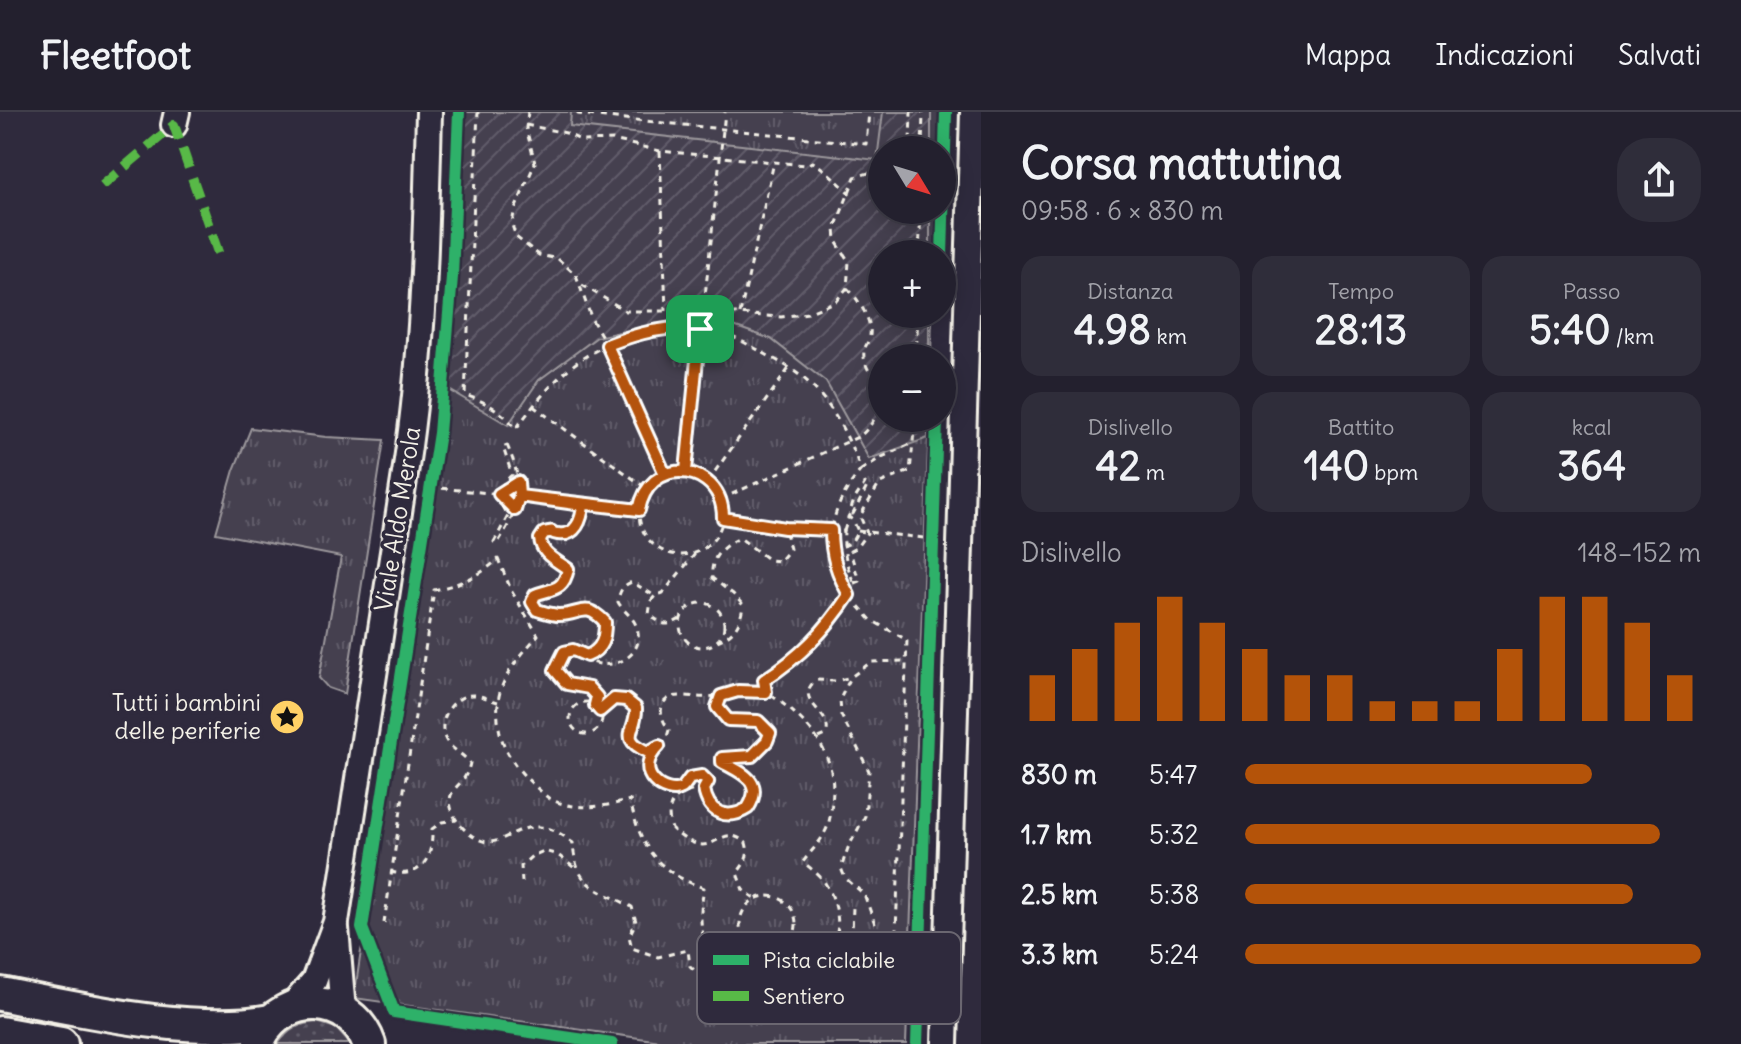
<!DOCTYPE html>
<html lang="it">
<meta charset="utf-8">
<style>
:root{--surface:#23202e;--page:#2f2d3a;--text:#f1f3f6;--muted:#a3a3aa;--line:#403e4a;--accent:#b45309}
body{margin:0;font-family:Delius,sans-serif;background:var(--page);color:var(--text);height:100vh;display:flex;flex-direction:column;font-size:30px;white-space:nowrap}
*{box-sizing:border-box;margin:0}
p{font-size:26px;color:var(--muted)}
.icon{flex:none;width:44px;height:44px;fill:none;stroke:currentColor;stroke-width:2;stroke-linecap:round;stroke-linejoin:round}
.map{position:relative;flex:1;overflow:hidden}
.side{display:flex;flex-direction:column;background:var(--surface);width:760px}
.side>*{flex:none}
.needle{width:52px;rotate:128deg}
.buttons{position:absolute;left:868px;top:24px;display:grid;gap:16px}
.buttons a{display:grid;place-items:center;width:88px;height:88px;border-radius:50%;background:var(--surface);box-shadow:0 4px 20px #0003,0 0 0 2px var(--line);font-size:40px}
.pin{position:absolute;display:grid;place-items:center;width:68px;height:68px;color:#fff;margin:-34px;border-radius:16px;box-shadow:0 4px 12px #0006}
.round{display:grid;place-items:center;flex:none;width:84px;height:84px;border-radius:32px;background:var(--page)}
.headline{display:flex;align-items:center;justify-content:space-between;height:136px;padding:0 40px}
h1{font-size:44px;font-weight:800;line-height:60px}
.stats{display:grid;grid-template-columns:repeat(3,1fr);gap:12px;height:136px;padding:8px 40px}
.stats div{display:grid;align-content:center;border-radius:20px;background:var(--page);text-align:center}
.stats b{font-size:40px;font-weight:800}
.stats small{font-size:22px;font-weight:400}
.stats p{font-size:22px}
.chart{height:224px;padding:16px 40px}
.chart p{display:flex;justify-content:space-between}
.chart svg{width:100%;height:144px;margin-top:8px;stroke:var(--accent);stroke-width:6}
ul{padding:0 40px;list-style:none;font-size:26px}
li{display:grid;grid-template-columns:128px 96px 1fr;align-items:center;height:60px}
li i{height:20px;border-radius:10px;background:var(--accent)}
header{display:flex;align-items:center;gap:48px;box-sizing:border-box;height:112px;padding:0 40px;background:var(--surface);border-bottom:2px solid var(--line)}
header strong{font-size:38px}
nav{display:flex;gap:44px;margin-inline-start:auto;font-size:28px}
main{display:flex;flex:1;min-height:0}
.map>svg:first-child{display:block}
.grass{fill:url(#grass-dots);stroke:#9c989c;stroke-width:2}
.park{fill:url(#park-tufts);stroke:#9c989c;stroke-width:2}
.garden{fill:url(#garden-furrows);stroke:#9c989c;stroke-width:2}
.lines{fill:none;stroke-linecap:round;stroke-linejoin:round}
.minor-casing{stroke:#f4f1e8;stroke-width:30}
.major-casing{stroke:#f4f1e8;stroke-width:38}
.path{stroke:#f4f1e8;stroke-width:3;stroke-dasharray:6 6;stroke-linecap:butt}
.minor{stroke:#2f2a3d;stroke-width:24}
.major{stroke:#2f2a3d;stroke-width:32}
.quiet{stroke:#58b947;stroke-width:10;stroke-dasharray:20 10;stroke-linecap:butt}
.cycleway-casing{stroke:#2f2a3d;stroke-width:17}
.cycleway{stroke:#2db169;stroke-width:12}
.route-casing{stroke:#fff;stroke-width:16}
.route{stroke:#b45309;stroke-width:10}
.labels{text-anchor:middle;stroke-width:7;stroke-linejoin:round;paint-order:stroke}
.street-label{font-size:24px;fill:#f4f1e8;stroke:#2f2a3d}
.poi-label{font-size:24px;fill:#f4f1e8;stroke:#2f2a3d;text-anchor:end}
.key{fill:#2f2a3d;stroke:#6a6670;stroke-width:2}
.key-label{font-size:22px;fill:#f4f1e8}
</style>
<header>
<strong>Fleetfoot</strong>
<nav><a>Mappa</a><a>Indicazioni</a><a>Salvati</a></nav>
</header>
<main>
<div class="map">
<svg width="981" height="932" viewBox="0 0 981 932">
<defs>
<pattern id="grass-dots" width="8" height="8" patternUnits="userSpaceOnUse" patternTransform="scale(2)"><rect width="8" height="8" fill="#454050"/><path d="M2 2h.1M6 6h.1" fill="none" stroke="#605c69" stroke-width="1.8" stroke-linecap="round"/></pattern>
<pattern id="park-tufts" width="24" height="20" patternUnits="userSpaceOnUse" patternTransform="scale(2)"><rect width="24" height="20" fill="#454050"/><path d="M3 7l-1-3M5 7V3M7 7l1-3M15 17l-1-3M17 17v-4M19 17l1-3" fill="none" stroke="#605c69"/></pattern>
<pattern id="garden-furrows" width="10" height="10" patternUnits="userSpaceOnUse" patternTransform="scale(2)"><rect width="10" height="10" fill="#454050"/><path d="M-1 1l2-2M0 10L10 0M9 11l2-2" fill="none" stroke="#605c69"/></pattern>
</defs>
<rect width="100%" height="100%" fill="#2f2a3d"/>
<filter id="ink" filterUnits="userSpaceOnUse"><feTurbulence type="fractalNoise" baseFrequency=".0125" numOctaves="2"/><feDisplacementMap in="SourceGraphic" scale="16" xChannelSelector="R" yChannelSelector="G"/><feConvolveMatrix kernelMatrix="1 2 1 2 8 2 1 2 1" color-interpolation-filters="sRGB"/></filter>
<g filter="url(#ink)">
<path class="grass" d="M 317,910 L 336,916 L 350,932 L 278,932 C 288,917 300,911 317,910 Z"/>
<g class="park">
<path d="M 463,0 L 940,0 L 938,38 L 882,38 L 882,98 L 936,98 L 935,142 L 882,142 L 882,202 L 932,202 L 931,246 L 882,246 L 882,306 L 929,306 L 906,932 L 682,932 L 354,886 L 436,335 Z"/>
<path d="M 251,316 L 326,325 L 384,328 L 345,582 L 328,576 L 319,566 L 341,445 L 216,421 L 234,358 Z"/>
</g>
<path class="garden" d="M 463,0 L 571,0 L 570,14 L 877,48 L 883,0 L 931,0 L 931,38 L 882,38 L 882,98 L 930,98 L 930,142 L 882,142 L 882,202 L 929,202 L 929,246 L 882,246 L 882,306 L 928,306 L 928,326 L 869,347 L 826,270 L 771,227 L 716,208 L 690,205 L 597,225 L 539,268 L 508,313 L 441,273 Z"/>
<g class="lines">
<defs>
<g id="minor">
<path d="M 174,13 L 177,0"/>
<path d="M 336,816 L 343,899"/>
<path d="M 291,895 L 314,869 L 336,810 L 406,355 C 424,237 426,119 429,0"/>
<path d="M 945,932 L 973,0"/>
</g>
<g id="major">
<path d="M 0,882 C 79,897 193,924 271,909"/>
<path d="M 0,921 L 61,932"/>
<path d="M 260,925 C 284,879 351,881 369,932"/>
</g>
</defs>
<use href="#minor" class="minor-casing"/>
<use href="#major" class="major-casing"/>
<g class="path">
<path d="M 528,0 L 526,16 L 535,51 L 514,100 L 512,113 L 516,125 L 539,143 L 558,147 L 576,163 L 592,208 L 607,233 L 665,362"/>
<path d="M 578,0 L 578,2 L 866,32 L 869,0"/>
<path d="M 526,13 L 566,21 L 582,29 L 613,28 L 660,39 L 805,53 L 813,50 C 825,57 840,71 850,82"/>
<path d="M 903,38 L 910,30 L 911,0"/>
<path d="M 922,38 L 923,0"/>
<path d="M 660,39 L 666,199"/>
<path d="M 919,142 L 921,98"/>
<path d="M 582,173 L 626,199 L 691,199 L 781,205 L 808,201 L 836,189 L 847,176 L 849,150 L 836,129 L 835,116 L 855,65 L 882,57"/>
<path d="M 740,202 L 774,50"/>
<path d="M 916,246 L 918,202"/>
<path d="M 533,294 L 646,376"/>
<path d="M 507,333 C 525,374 521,395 497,432 L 494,430 L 508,404 C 497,389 497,375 512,363 L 503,335 Z"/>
<path d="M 861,358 L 882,345 L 913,331 L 915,306"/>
<path d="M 686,359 L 725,0"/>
<circle cx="681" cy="401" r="42"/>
<path d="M 708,369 L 790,255"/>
<path d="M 430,375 L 499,382"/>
<path d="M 519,384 L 639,398"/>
<path d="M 721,387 L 860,324 C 871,315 884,296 880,280 C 876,267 866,259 864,245 C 863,236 866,235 869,227 C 875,212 858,186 847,176"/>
<path d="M 583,393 C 582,407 576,425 558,422 C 554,421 549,420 544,421 L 540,427 C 542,443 556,448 568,457 C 563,480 552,476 535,483 L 532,490 L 537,498 C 543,500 550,503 557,503 C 580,504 584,489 605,510 C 605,526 603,537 587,544 L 573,538 L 564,540 L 555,558 L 567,572 L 589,576 L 597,585 L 595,593"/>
<path d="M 514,397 L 499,382 L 518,370"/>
<path d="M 723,406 L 785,416 L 844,419 C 843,438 846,453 854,471"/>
<path d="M 844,419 L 854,388 L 865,371 L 868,373 L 853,402 L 859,404"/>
<path d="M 858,419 L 933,427"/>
<path d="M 843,434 L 851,431 L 858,419 L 853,408 L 847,404"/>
<path d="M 854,471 L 859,469 L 850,439 L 856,436 L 867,421 L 860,404 L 880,371 L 910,359 L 913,331"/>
<circle cx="702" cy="513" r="22"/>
<path d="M 680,507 C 666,516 661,512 649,502 L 651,489 L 655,484 L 663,481 L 695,442"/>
<path d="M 717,529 C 734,523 741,511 743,493 L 733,482 L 712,466 C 710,445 722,434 740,426 L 769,448 L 780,449 L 790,437 L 785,416"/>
<path d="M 583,545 C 605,562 642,548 638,521 C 636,505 624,501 618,490 C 619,479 623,473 632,470 L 655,484"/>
<path d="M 498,590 C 490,588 481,583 473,583 C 451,583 435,612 447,630 C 453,638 464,643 470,651 C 466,670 457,671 451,683 C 448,693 454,706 460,713 C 496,751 505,713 540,715 C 553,716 563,723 573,731 C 576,778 598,776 632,795 L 636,810 L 629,824 L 632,836 L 658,845 L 688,838 L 690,854 C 702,865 714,880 728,888 C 773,911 830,895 848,846 C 853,832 852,812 853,796"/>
<circle cx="586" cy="606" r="16"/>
<path d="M 600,599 L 614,587 L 626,588 L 636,596 C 637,619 617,626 648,640 L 653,637"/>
<path d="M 819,626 L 826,623 C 835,600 791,589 816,568 L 836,569 L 851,565"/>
<path d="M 660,633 L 667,625 L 669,618 C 657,602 657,583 683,584 C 692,584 699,586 708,585 C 730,583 743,579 766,580"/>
<path d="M 659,634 L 650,642 L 646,655 C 655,677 674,686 690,666 L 702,664 L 708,670 L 704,677 C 713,731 780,690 744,662 C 738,657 729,654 722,650 L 722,646 C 744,638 758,652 770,621 L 758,609 L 728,608 L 717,595 L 721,584"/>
<path d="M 704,677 C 679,679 662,690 672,717 C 717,757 716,706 746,731 C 750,744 745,751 737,761 L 743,778 L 756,787"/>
<path d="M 390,760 C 422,767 433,746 432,717 L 442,710 L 456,708"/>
<path d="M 522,770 L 521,754 L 532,744 L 544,739 L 558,743 L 577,758"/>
<circle cx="768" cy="812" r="28"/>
<path d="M 384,811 L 434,478 C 460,472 479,465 498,447 L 512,480 L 538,523 C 522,542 500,565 498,591 C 495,628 511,653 537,676 C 542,680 547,686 552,688 C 577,699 605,695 630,688 C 640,735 657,760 704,776 C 698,808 699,832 723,856 C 782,916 871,842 825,771 C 820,763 810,756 803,750 C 810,740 820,731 825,720 C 830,711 831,699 832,690 C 839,640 805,605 766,580 L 764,568 C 800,545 825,519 849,483 C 823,435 826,401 861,358 C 850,329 835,297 812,274 C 799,261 784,252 767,243 C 750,233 731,223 712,218 C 669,208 619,223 583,246 C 557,263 534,292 516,317 C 503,299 486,290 465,283 L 478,0"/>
<path d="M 837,867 L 894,873 L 907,528 L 871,508 L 849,483"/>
<path d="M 865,870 L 878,820 L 864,782 L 845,766 L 841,756 L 848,736 L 865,704 L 869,659 L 841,603 L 840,587 L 851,565 L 871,550 L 906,549"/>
</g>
<use href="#minor" class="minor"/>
<use href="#major" class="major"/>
<path class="quiet" d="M 102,74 L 174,13 L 219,143"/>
<defs>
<g id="cycleway">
<path d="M 459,0 L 452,165 L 439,321 L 362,816 L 394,900 L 612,932"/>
<path d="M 942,144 L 946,0"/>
<path d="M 917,932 L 937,306"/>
</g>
</defs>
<use href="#cycleway" class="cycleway-casing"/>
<use href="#cycleway" class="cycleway"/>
</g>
</g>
<g class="lines" filter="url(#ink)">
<defs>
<path id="route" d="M 700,217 L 686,359 C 660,359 644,373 639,398 L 519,384 L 515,398 L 499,382 L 518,370 L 519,384 L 583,393 C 582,407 576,425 558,422 C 545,420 559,418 544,421 L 540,427 C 542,443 556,448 568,457 C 563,480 552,476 535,483 L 532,490 L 537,498 C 543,500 550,502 557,503 C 581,504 584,488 605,510 C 605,526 603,537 587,544 L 573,538 L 564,540 L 555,558 L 567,572 L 589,576 L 597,585 L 595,593 L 600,599 L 614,587 L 626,588 L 636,596 C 637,619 617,626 648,640 L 659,634 C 630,662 667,685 682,676 C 683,676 689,667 690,666 L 702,664 L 708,670 L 704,677 C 708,702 728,709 748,696 C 765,669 742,661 722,650 L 722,646 L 752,644 L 767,629 L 770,621 L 758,609 L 728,608 L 717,595 L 721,584 L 738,579 L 766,580 L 764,568 C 800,545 825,519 849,483 C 837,461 831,444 831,418 L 785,416 L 723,406 C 723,373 697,354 665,362 L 607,233 C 638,221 667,213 700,217"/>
</defs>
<use href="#route" class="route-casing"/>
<use href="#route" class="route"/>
</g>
<defs>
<symbol id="sight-disc" viewBox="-11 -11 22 22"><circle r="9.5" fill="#ffd166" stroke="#2f2a3d"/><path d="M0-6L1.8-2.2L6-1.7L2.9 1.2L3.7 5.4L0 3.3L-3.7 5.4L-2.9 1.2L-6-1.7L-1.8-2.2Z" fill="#111"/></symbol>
</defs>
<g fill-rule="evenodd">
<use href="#sight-disc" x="267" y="585" width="40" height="40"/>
</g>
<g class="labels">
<g class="street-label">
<text transform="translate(398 407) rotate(-81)" y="8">Viale Aldo Merola</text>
</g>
<g class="poi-label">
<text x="261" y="599">Tutti i bambini<tspan x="261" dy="28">delle periferie</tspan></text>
</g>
</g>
<rect x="697" y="820" width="264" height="92" rx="12" class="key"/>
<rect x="713" y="843" width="36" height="10" fill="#2db169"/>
<rect x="713" y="879" width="36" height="10" fill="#58b947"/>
<g class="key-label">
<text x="763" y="856">Pista ciclabile</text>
<text x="763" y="892">Sentiero</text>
</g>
</svg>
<div class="buttons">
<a><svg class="needle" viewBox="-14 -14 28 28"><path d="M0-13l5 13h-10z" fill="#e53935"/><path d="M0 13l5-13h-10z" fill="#a3a3aa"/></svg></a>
<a>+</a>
<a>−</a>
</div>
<div class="pin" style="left:700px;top:217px;background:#1e9e55"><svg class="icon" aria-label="arrive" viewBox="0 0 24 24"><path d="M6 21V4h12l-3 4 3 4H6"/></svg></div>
</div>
<section class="side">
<div class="headline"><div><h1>Corsa mattutina</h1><p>09:58 · 6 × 830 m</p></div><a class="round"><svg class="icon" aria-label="share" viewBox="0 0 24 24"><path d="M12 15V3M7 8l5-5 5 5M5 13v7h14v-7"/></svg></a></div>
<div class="stats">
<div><p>Distanza</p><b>4.98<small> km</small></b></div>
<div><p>Tempo</p><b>28:13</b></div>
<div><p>Passo</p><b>5:40<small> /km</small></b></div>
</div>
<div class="stats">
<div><p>Dislivello</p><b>42<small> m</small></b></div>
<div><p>Battito</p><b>140<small> bpm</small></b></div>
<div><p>kcal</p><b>364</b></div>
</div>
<div class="chart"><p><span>Dislivello</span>148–152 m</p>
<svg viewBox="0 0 160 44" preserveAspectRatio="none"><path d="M5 44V30M15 44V22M25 44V14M35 44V6M45 44V14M55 44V22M65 44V30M75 44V30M85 44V38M95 44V38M105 44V38M115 44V22M125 44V6M135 44V6M145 44V14M155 44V30"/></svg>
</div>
<ul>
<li><b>830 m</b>5:47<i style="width:76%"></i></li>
<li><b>1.7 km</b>5:32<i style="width:91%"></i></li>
<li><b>2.5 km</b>5:38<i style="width:85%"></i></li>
<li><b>3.3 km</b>5:24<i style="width:100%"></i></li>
</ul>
</section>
</main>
